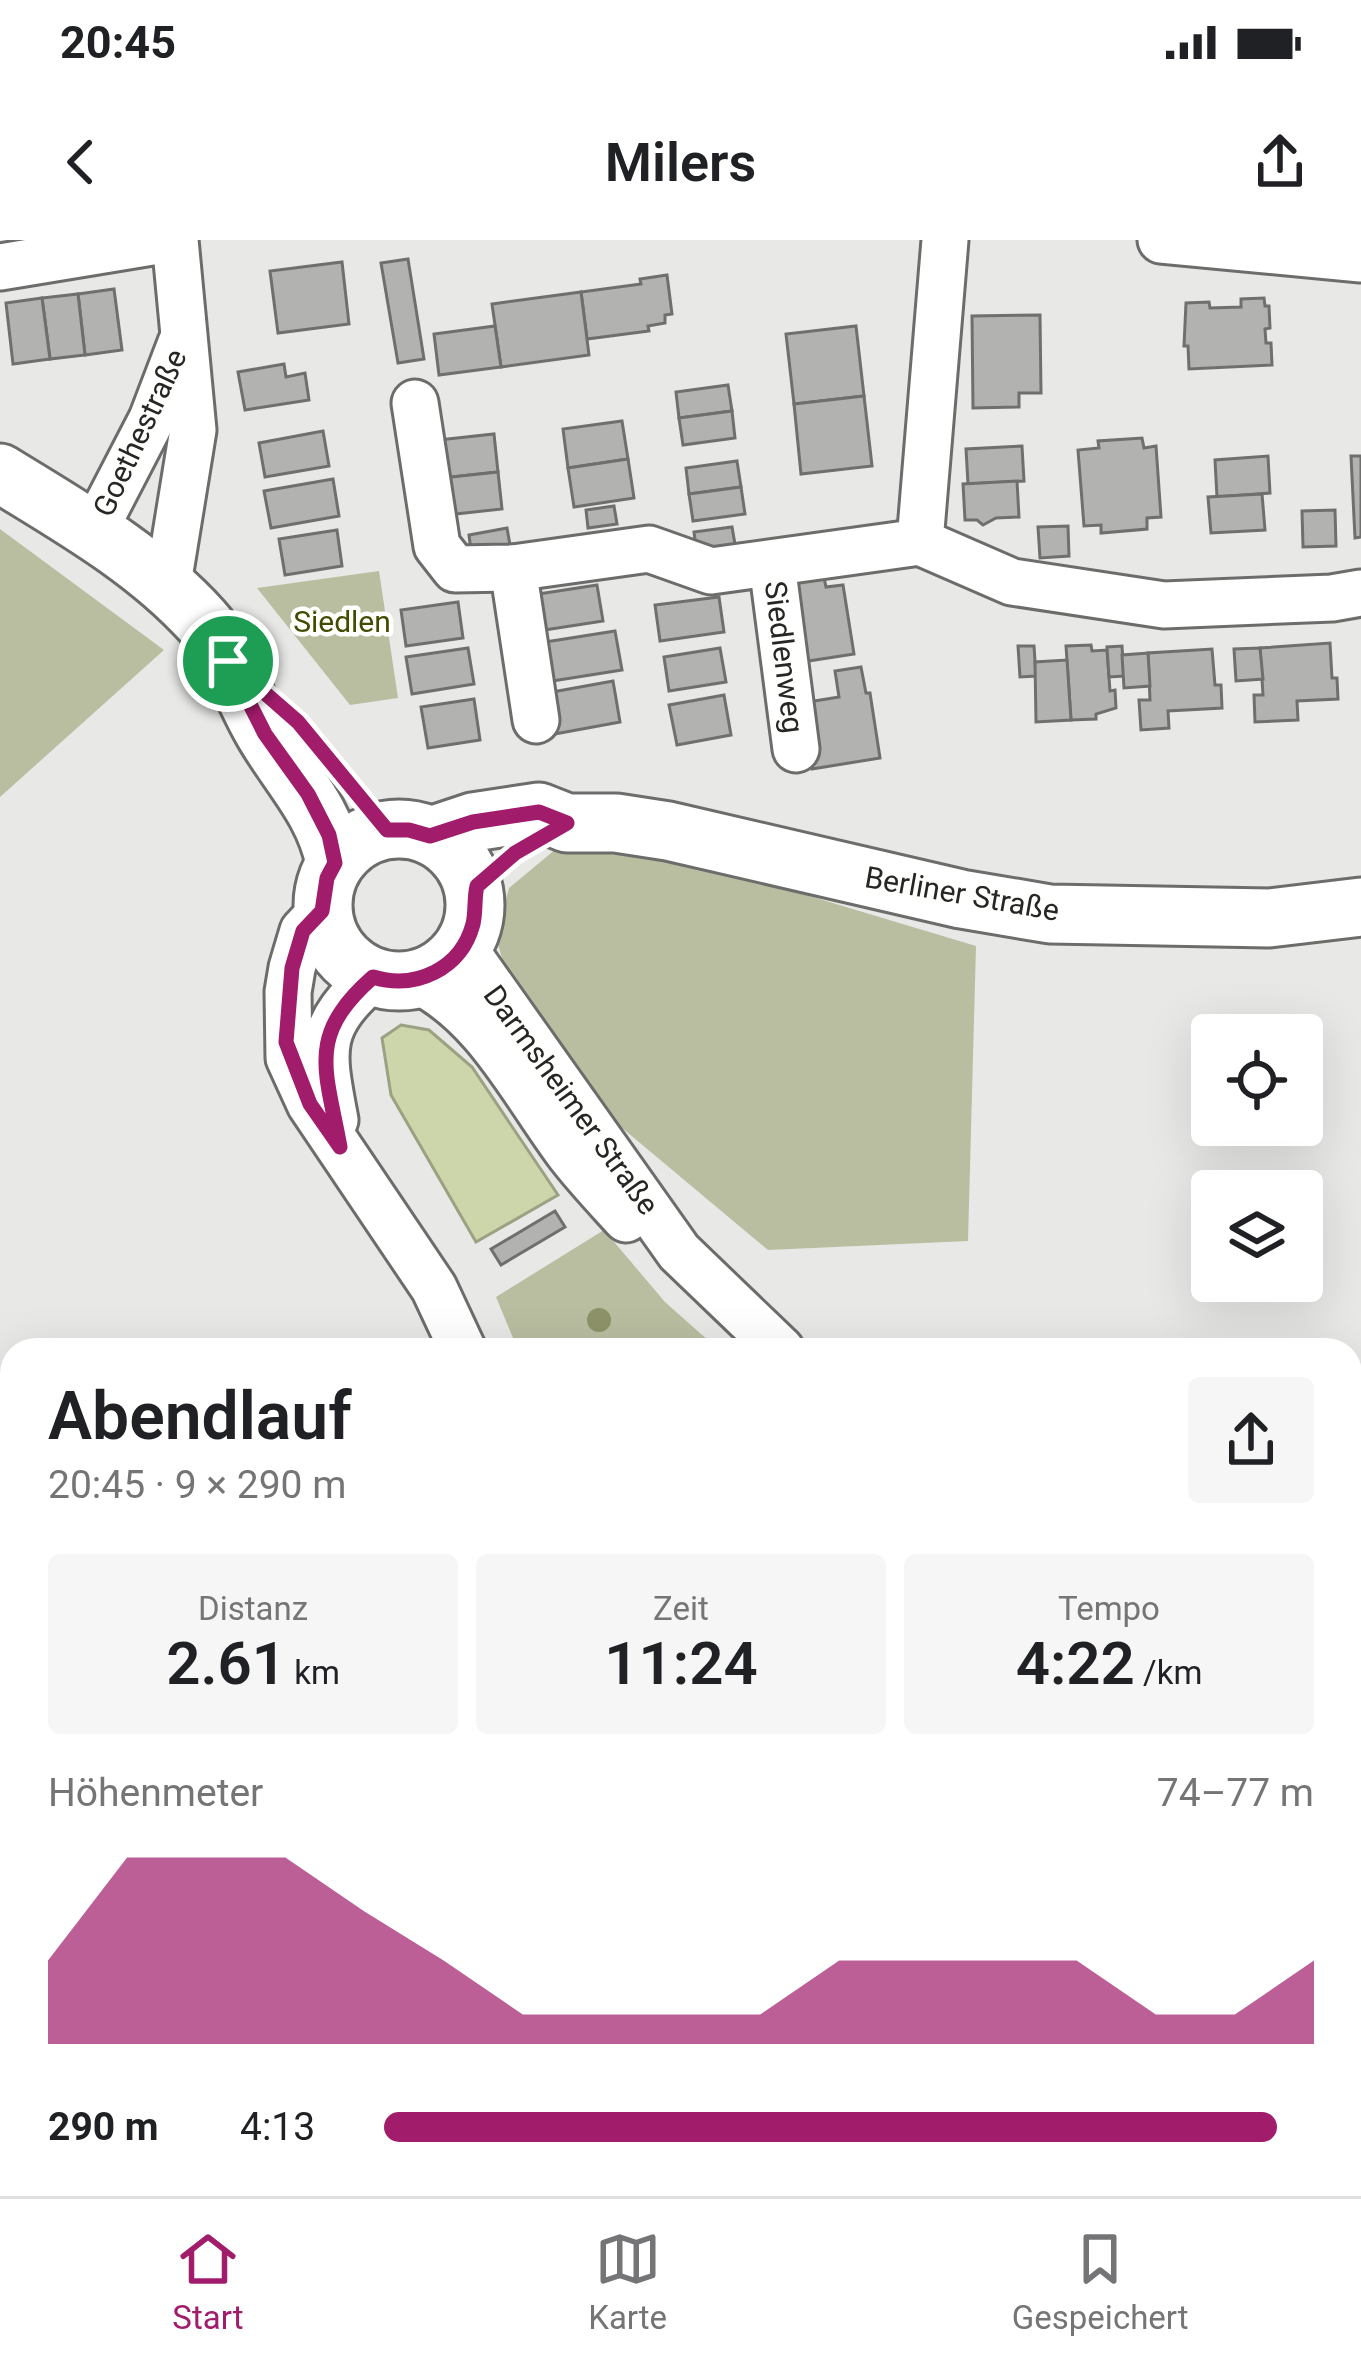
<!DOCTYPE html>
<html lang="de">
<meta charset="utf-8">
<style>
:root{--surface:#fff;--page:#f6f6f6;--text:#202124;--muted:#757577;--line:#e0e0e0;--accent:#a11c6a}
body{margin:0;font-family:Roboto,sans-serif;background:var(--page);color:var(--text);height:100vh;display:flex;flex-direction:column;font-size:45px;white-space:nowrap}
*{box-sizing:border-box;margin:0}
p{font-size:39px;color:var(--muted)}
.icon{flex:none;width:66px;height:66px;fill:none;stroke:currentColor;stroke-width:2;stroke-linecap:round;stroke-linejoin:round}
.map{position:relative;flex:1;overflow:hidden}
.panel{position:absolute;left:0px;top:1098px;width:1362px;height:858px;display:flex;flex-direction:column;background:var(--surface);border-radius:36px 36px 0 0;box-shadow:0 12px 48px #0002}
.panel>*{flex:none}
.fabs{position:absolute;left:1191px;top:774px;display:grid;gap:24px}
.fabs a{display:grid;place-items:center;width:132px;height:132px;border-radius:12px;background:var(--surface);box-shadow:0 12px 48px #0002;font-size:60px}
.pin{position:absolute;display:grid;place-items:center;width:102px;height:102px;color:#fff;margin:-51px;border:6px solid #fff;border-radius:50%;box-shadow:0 3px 12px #0007}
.round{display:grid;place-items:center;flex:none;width:126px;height:126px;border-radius:12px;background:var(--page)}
.overview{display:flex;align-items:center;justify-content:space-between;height:204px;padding:0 48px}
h1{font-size:66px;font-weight:600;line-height:90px}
.metrics{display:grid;grid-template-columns:repeat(3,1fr);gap:18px;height:204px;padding:12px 48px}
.metrics div{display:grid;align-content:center;border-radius:12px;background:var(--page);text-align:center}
.metrics b{font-size:60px;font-weight:600}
.metrics small{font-size:33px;font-weight:400}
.metrics p{font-size:33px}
.chart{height:336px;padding:24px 48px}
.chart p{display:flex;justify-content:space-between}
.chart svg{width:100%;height:216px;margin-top:12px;fill:var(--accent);opacity:.7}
ul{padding:0 48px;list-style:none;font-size:39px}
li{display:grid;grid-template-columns:192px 144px 1fr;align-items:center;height:90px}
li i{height:30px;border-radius:15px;background:var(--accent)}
.status{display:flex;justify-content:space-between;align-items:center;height:84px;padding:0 60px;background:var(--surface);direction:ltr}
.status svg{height:33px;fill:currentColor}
header{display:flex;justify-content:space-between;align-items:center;height:156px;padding:0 48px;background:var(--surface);font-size:54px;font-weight:600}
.dock{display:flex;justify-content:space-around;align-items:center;height:168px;border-top:3px solid var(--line);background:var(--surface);font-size:33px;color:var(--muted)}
.dock a{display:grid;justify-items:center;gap:6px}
.dock .active{color:var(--accent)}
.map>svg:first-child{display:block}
.green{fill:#b9bea1}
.water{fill:#cdd6aa;stroke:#9ba182;stroke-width:3}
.building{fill:#b2b2b0;stroke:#6f706d;stroke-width:3}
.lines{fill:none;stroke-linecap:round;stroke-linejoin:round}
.minor-casing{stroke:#6c6d6a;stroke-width:51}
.major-casing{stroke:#6c6d6a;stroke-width:63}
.minor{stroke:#fff;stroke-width:45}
.major{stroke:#fff;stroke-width:57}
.tree{fill:#8d9268}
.route-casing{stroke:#fff;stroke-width:24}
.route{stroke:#a11c6a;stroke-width:15}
.labels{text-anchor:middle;stroke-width:9;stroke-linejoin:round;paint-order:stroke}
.street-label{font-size:30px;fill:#262625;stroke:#fffffe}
.park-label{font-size:30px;fill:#434a01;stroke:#fffffe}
</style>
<div class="status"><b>20:45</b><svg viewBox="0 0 49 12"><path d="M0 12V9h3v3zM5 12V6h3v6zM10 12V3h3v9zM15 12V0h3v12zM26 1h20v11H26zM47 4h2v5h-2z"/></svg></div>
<header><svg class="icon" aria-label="back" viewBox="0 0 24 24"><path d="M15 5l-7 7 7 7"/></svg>Milers<svg class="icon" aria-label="share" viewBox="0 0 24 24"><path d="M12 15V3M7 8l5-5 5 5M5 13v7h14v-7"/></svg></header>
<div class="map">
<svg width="1361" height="1956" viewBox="0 0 1361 1956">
<rect width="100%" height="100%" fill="#e8e9e6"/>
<g class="green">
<path d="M 0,289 L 164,410 L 0,557 Z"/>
<path d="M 379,331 L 398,458 L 350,465 L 257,348 Z"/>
<path d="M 556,609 L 683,618 L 976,706 L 968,1001 L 768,1010 L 597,867 L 508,740 L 496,697 L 509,648 Z"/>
<path d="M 604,990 L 665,1062 L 719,1110 L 518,1110 L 496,1057 Z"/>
</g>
<path class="water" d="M 401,785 L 429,790 L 472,827 L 558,955 L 476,1002 L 391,855 L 382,798 Z"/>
<g class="building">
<path d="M 408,19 L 424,119 L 398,123 L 381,23 Z"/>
<path d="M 342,22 L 349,84 L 278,93 L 270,31 Z"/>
<path d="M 667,35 L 672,74 L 665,75 L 665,83 L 648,86 L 649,91 L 587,99 L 581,52 L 641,44 L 640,39 Z"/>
<path d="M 114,49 L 122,110 L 85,115 L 78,54 Z"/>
<path d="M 581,52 L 589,115 L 501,127 L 492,64 Z"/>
<path d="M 78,54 L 85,115 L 50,119 L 42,58 Z"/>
<path d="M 42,58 L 50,119 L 13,124 L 6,63 Z"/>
<path d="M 1264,58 L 1265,66 L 1269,66 L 1270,88 L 1265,89 L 1266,103 L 1271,103 L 1272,125 L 1189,129 L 1188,106 L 1184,106 L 1186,63 L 1209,62 L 1210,68 L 1241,67 L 1241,59 Z"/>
<path d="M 1040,75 L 1041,153 L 1019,153 L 1019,167 L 973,168 L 972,76 Z"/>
<path d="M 495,86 L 501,127 L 439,135 L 434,94 Z"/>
<path d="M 856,86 L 864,156 L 794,164 L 786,94 Z"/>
<path d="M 284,124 L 286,137 L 305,133 L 309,160 L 245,170 L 238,132 Z"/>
<path d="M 728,145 L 732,171 L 679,178 L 676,152 Z"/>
<path d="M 864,156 L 872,226 L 801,234 L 794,164 Z"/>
<path d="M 732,171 L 735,198 L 683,205 L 679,178 Z"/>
<path d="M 622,181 L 628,219 L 568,228 L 563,189 Z"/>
<path d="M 323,191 L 329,226 L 265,237 L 259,203 Z"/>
<path d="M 494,194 L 498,232 L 442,238 L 438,200 Z"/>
<path d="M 1142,198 L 1144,208 L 1156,206 L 1161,277 L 1147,278 L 1147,289 L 1101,293 L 1101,285 L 1084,286 L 1078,210 L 1099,208 L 1098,201 Z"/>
<path d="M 1022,206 L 1024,241 L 968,244 L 966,209 Z"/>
<path d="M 1268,216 L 1270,253 L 1217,257 L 1215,220 Z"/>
<path d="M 1351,216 L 1361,216 L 1361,297 L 1355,298 Z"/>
<path d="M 628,219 L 634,258 L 574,267 L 568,228 Z"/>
<path d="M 737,221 L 741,247 L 689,254 L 686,228 Z"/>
<path d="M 498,232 L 502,269 L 446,275 L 442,238 Z"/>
<path d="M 333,239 L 339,276 L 271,288 L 264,251 Z"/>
<path d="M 1017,241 L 1019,277 L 996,278 L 983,285 L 977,280 L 965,280 L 963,244 Z"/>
<path d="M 741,247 L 745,274 L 693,281 L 689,254 Z"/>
<path d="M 1262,254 L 1265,290 L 1211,293 L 1208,257 Z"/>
<path d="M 614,266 L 617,284 L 588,288 L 586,270 Z"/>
<path d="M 1335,270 L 1336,306 L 1303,307 L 1302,271 Z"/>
<path d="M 1068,286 L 1069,316 L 1040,318 L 1038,287 Z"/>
<path d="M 732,287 L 736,310 L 697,315 L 694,292 Z"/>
<path d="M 507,288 L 510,305 L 471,311 L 469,295 Z"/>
<path d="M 337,290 L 342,326 L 285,335 L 279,299 Z"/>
<path d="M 823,333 L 826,347 L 843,345 L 854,414 L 802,422 L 789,340 Z"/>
<path d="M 597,345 L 603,381 L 538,391 L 532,355 Z"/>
<path d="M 719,357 L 724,392 L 660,401 L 655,365 Z"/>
<path d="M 458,362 L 463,398 L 406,406 L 401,370 Z"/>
<path d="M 615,391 L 622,430 L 546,442 L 539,403 Z"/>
<path d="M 1330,403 L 1332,438 L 1337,438 L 1338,459 L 1297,461 L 1298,480 L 1255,482 L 1254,455 L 1263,455 L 1260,408 Z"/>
<path d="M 1091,405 L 1092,411 L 1107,410 L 1110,451 L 1115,450 L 1116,468 L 1096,474 L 1096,479 L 1071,480 L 1066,406 Z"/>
<path d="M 1018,406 L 1034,406 L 1036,436 L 1020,437 Z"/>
<path d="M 1122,406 L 1124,436 L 1109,437 L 1107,407 Z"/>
<path d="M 468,408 L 474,444 L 412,454 L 406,417 Z"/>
<path d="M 720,408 L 726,442 L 669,451 L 664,417 Z"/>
<path d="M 1260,408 L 1263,439 L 1236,441 L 1234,409 Z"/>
<path d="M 1212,409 L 1215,445 L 1221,445 L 1222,468 L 1168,471 L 1169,488 L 1141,490 L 1139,460 L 1150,460 L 1148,413 Z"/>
<path d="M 1148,413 L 1150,446 L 1124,448 L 1122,415 Z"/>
<path d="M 1067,420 L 1071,480 L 1036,482 L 1035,422 Z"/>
<path d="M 861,427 L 866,453 L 870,453 L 880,518 L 812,529 L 802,463 L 839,457 L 835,431 Z"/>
<path d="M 613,441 L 620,482 L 555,494 L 547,453 Z"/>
<path d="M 724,455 L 731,495 L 677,505 L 669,465 Z"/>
<path d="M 474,459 L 480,500 L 428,508 L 421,467 Z"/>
<path d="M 555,971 L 565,987 L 501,1025 L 491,1009 Z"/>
</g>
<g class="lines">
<defs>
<g id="minor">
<path d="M 945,0 L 920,302 L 1012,342 L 1164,365 L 1332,358 L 1361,353"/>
<path d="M 1161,0 L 1361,19"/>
<path d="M 0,27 L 164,0"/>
<path d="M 415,163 L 437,306 L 455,329 L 513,328 L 649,309 L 711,331 L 920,302"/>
<path d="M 94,291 L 152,179 L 181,103"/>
<path d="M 772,324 L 796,509"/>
<path d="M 513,328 L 536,480"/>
<path d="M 167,350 L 193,190 L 175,0"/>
<path d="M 322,671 L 303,691 L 292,728 L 288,752 L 289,818 L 310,864 L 434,1048 L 463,1110"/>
<path d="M 463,707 L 679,1012 L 781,1110"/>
<path d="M 416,740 C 486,773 524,854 570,915 C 587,937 607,958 626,979"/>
<path d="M 335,880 C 322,810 315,788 373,737"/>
<path d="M 1350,1366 L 1361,1368"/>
<path d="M 775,1944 L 780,1956"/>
</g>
<g id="major">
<path d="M 0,233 C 70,276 146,319 202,381 C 231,413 243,458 265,494 C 291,538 325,571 335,623"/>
<circle cx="399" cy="665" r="76"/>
<path d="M 431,596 L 473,582 L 539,572 L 567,583 L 616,583 L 668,591 L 961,659 L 1050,674 L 1269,678 L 1361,667"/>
</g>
</defs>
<use href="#minor" class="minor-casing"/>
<use href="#major" class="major-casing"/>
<use href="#minor" class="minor"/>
<use href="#major" class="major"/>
</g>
<circle class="tree" cx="599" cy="1080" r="12"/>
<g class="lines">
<defs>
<path id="route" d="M 228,421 L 298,482 L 387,590 L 409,590 L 430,596 L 473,582 L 539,572 L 567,583 L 515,613 L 477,646 C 474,658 476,671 473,684 C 461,729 416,750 373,737 C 306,796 326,829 340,907 L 310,864 L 286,802 L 292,728 L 303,691 L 322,671 L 327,638 L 335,623 L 329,595 L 308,554 L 265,494 Z"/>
</defs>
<use href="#route" class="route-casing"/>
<use href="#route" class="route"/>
</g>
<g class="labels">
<g class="street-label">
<text transform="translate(140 193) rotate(-65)" y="10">Goethestraße</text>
<text transform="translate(784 417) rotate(83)" y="10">Siedlenweg</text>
<text transform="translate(962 654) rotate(10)" y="10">Berliner Straße</text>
<text transform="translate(571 860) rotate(54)" y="10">Darmsheimer Straße</text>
</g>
<g class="park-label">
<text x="342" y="392">Siedlen</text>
</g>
</g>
</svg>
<div class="fabs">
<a><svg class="icon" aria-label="locate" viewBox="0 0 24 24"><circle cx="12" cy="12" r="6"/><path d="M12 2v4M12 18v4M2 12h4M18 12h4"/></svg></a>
<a><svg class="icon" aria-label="layers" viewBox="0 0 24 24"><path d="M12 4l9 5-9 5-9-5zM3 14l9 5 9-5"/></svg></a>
</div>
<div class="pin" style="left:228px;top:421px;background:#1e9e55"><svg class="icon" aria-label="arrive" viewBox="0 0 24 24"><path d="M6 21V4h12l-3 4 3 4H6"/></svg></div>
<section class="panel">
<div class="overview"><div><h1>Abendlauf</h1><p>20:45 · 9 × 290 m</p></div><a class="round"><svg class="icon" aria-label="share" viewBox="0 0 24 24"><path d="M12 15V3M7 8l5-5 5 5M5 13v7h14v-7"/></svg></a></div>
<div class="metrics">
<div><p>Distanz</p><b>2.61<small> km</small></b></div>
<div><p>Zeit</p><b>11:24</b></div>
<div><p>Tempo</p><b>4:22<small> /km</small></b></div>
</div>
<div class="chart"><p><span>Höhenmeter</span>74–77 m</p>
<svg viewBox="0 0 160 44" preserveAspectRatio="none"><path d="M0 44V27L10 6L20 6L30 6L40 17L50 27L60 38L70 38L80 38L90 38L100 27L110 27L120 27L130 27L140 38L150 38L160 27V44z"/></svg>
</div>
<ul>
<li><b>290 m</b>4:13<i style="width:96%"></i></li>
</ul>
</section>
</div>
<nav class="dock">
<a class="active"><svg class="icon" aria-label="home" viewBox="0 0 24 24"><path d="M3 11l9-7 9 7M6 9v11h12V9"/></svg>Start</a>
<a><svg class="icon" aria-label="map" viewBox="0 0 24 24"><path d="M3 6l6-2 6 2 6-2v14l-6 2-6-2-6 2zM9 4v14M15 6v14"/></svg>Karte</a>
<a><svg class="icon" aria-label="saved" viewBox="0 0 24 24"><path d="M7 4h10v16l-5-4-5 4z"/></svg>Gespeichert</a>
</nav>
